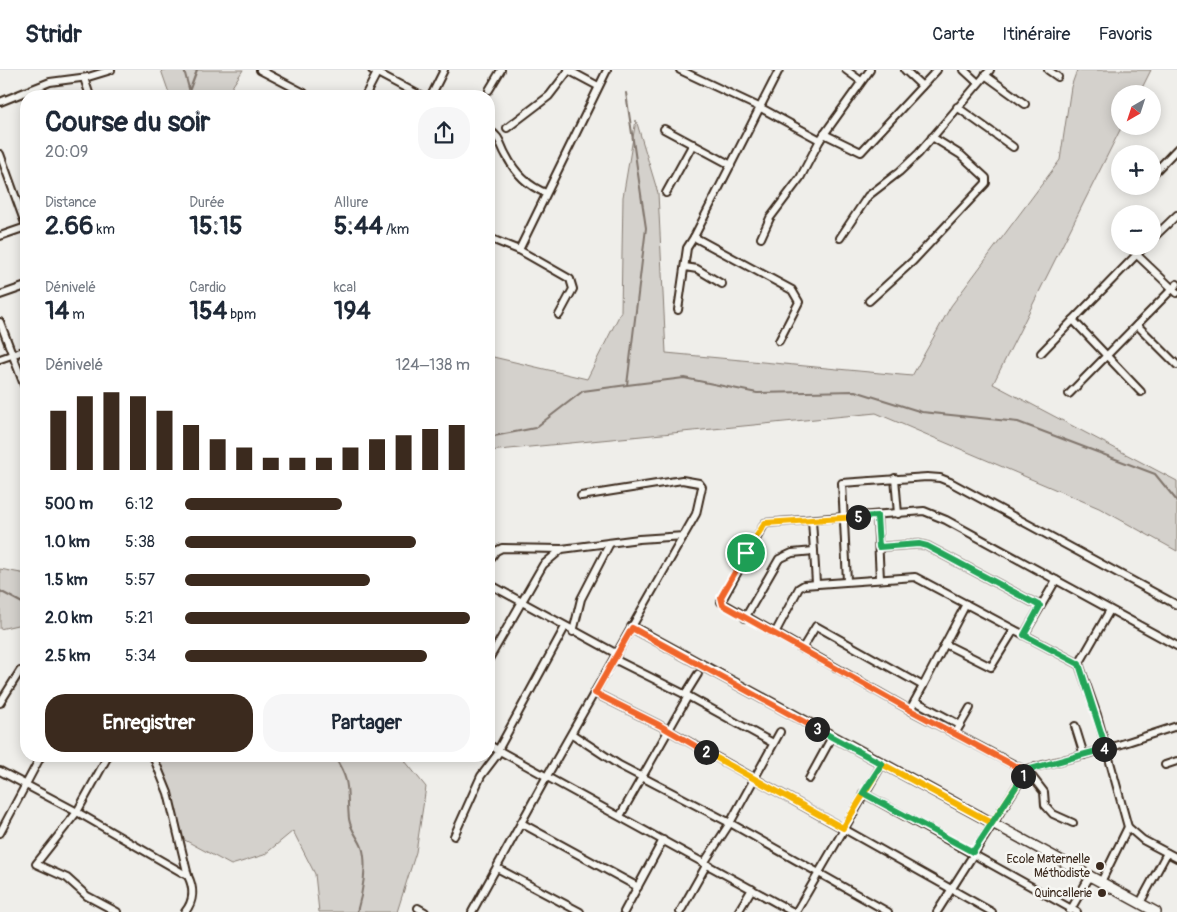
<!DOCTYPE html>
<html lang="fr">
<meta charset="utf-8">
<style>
:root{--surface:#fff;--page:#f6f6f7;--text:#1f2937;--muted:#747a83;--line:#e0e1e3;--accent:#3b2a1e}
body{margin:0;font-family:Pangolin,sans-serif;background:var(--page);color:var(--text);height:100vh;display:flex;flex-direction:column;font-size:19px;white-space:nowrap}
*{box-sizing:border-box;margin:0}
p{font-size:16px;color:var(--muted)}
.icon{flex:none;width:28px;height:28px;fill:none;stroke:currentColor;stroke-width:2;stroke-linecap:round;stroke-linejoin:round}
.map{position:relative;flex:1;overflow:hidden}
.details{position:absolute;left:20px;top:20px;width:475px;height:672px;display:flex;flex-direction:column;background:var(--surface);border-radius:20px;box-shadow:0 2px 12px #0003}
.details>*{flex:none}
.needle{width:32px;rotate:219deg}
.fabs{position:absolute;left:1111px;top:15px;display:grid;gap:10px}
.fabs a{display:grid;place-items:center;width:50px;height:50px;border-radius:50%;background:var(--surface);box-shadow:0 2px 12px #0003;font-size:25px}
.pin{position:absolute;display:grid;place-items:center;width:42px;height:42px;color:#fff;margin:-21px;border:2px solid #fff;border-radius:50%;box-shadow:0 1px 5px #0007}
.km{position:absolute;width:25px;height:25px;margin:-12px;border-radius:50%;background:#222;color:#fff;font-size:14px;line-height:25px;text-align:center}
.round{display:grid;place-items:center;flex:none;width:52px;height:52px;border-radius:20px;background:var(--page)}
.summary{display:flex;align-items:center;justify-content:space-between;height:85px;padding:0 25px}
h1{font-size:28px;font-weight:700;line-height:38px}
.stats{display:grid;grid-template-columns:repeat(3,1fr);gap:8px;height:85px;padding:5px 25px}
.stats div{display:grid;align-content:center}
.stats b{font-size:25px;font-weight:700}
.stats small{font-size:14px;font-weight:400}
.stats p{font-size:14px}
.chart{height:140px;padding:10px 25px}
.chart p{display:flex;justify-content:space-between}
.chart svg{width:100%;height:90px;margin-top:5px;stroke:var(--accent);stroke-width:6}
.cta{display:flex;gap:10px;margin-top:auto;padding:10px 25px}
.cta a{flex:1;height:58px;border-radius:20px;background:var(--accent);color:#fff;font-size:20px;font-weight:700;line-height:58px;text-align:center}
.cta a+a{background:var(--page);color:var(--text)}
ul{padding:0 25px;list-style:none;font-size:16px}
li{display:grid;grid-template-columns:80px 60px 1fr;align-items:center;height:38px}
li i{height:12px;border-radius:6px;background:var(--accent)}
header{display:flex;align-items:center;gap:30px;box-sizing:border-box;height:70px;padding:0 25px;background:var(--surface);border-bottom:1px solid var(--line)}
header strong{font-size:24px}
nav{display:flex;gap:28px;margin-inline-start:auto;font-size:18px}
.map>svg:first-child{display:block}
.green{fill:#d4d1cc;stroke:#887e75}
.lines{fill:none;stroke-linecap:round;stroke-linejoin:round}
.stream{stroke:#81766d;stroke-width:2}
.street-casing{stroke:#3b2a1e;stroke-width:10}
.secondary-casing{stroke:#3b2a1e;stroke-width:12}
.street{stroke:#f6f6f2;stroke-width:6}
.secondary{stroke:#f6f6f2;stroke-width:9}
.split-1-casing{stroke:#fff;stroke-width:10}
.split-2-casing{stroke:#fff;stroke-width:10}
.split-3-casing{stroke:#fff;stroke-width:10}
.split-4-casing{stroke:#fff;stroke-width:10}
.split-5-casing{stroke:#fff;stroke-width:10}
.split-6-casing{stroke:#fff;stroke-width:10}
.split-1{stroke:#f0652b;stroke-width:6}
.split-2{stroke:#f5b400;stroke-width:6}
.split-3{stroke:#f0652b;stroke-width:6}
.split-4{stroke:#22a559;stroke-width:6}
.split-5{stroke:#22a559;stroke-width:6}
.split-6{stroke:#f5b400;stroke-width:6}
.poi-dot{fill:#3b2a1e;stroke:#f6f6f2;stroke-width:2}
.labels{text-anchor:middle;stroke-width:5;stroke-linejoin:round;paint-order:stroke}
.poi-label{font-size:12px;fill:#3b2a1e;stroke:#f6f6f2;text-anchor:end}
</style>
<header>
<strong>Stridr</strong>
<nav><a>Carte</a><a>Itinéraire</a><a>Favoris</a></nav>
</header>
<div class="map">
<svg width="1177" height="842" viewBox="0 0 1177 842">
<rect width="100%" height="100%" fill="#efeeea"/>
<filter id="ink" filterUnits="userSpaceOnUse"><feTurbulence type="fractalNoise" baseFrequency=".02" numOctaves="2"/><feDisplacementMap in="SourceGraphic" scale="10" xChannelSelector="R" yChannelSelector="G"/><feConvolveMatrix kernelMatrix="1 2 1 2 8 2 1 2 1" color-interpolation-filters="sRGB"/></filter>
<g filter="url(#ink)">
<g class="green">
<path d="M 161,0 L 243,0 L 226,26 L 170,26 Z"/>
<path d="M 1077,0 L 1151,0 L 1139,24 L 1120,24 L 1120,56 L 1122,56 L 993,314 L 1177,411 L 1177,481 L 1099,438 L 876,343 L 489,381 L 489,286 L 587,309 L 621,242 L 623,127 L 636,50 L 658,123 L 666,283 L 912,306 L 951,236 L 1060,90 L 1071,17 Z"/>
<path d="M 0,499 L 26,504 L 26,553 L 0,559 Z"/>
<path d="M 156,686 L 401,686 L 426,717 L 416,782 L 397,842 L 319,842 L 315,804 L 293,761 L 264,785 L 231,795 L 181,768 Z"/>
</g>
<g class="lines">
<g class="stream">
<path d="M 184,0 L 191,26"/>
<path d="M 190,19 L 197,0"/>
<path d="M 626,23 L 646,158 L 627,315"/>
<path d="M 489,367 L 535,358 L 583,321 L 627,315 L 684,308 L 757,323 L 855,321 L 922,342 L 1018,352 L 1155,404 L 1177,431"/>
<path d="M 0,521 L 26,535"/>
<path d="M 334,686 C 352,714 346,719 349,749 C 351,761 358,767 362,777 C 368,795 362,825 357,842"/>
</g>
<defs>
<g id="street">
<path d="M 260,0 L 304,23"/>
<path d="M 372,0 L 421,26"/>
<path d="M 568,0 L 598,16"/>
<path d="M 680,0 L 761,38 L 820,70"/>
<path d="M 846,0 L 861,11"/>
<path d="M 905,0 L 922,16"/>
<path d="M 964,0 L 978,13"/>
<path d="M 1048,0 L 1058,7"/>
<path d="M 985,5 L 1025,34"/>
<path d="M 84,8 L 90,26"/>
<path d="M 489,20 L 501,0"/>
<path d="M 365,26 L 378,1"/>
<path d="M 431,26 L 444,0"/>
<path d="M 0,32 L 50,12 L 88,7 L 111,0"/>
<path d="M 957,37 L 1013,77"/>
<path d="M 507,58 L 549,26 L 569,0"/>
<path d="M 664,59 L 731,95"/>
<path d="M 489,60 C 501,67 500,75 506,85 C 515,103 528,116 546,123"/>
<path d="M 824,64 L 861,82 L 937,0"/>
<path d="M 0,84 L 26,156"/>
<path d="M 1152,105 L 1177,79"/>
<path d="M 666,123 L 693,74"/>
<path d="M 0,166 L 26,157"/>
<path d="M 489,168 L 519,180 L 570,209 L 573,219 L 559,245"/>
<path d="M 761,168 L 770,148 L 800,108 L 820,70 L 870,0"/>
<path d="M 840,168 L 868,126 L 899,102 L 919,83 L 990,0"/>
<path d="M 1152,169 L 1177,145"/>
<path d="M 519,180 L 607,0"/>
<path d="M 1136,184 L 1177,223"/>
<path d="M 685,197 L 697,199 L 722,214"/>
<path d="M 0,225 L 26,216"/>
<path d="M 869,231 L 913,191 L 986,113 L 986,108 L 961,85 L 932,67"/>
<path d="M 678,240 L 687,178 L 694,167"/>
<path d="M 1073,250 L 1141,322"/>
<path d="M 0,252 L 26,320"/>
<path d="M 1137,255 L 1177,295"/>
<path d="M 779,271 L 799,232 L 792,220 L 694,167 L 779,0"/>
<path d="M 1041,283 L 1145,176"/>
<path d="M 0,289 L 26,280"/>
<path d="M 1069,324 L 1177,214"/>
<path d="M 895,408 L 898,444"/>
<path d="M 877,446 L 880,509"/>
<path d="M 812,450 L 816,513"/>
<path d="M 879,477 L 919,474 L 927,476 L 1040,536"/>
<path d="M 489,491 L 496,481 L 502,478 L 561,479"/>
<path d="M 847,511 L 842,413 L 927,407 L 940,408 L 950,412 L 1177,535"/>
<path d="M 489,514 L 617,584"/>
<path d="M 745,548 L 779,489 L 792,483 L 814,481"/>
<path d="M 573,562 L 581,529 L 610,473"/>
<path d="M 775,563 L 799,518 L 804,515 L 915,507 L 1079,594 L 1097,645 L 1128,757 L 1143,770 L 1177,788"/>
<path d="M 1024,565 L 1056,510"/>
<path d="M 945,574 L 991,597 L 1014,560"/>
<path d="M 1177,576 L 946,450 L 924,441 L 765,453 L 721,532 L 910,640 L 1024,700 L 1106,679 L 1177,656"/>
<path d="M 802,579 L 816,556 L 923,616 L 966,534"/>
<path d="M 489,589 L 543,495 L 562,479 L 639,469 L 684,466"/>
<path d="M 614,589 L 688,626 L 773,673"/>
<path d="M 1079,594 L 1110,540"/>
<path d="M 595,623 L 659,655 L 992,842"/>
<path d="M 685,625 L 698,604"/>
<path d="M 915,631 L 960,655"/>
<path d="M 0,633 L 20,601"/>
<path d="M 910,640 L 923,616"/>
<path d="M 1075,656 L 1084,685"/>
<path d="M 572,664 L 619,695 L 730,753 L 888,842"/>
<path d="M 955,664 L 970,638"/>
<path d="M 489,675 L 793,842"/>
<path d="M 498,680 L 565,557"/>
<path d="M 108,686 L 77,742 L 36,794 L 67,808 L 87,826 L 117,842"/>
<path d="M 153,686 L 168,723 L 188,806"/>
<path d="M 1165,695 L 1177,691"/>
<path d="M 0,701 L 77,742 L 188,806 C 194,818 194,831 185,842"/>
<path d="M 809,709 L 832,667"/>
<path d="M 863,723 L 1077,842"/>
<path d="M 620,746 L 688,626"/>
<path d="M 521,753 L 638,817"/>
<path d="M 0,763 L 41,686"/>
<path d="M 454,766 L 481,706 L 500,681"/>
<path d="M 704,793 L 730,753 L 780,662"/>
<path d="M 497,798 L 580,842"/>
<path d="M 1101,812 L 1128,757"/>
<path d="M 1140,833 L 1167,783"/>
<path d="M 418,838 L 425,842"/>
<path d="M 1070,841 L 1090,806"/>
<path d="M 472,842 L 547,706 L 696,444 L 702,417 L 699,413 L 682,410 L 581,426"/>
<path d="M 624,842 L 663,770"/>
<path d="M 680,842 L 707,794"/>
<path d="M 738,842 L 752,819"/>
<path d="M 796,842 L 882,694"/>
<path d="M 937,842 L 1027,700 L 1044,722 L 1045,735 L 1053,744 L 1073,753"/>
</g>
<path id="secondary" d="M 632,557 L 1156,842"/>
</defs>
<use href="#street" class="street-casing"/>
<use href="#secondary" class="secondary-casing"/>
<use href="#street" class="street"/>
<use href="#secondary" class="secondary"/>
</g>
</g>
<g class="lines" filter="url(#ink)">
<defs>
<path id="split-1" d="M 746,483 L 721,527 L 723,535 L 910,640 L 1013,695 L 1027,700 L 1023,706"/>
<path id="split-2" d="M 706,682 L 843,758 L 882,694 L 992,753 L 1023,706"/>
<path id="split-3" d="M 706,682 L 659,655 L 595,623 L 632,558 L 817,659"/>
<path id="split-4" d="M 817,659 L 882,694 L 863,723 L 973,782 L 1027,700 L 1104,679"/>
<path id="split-5" d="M 858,447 L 877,446 L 879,477 L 919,474 L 927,476 L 1040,536 L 1024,565 L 1079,594 L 1106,678 L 1104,679"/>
<path id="split-6" d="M 746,483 L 765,453 L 858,447"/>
</defs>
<use href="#split-1" class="split-1-casing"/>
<use href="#split-2" class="split-2-casing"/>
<use href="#split-3" class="split-3-casing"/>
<use href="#split-4" class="split-4-casing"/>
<use href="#split-5" class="split-5-casing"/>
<use href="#split-6" class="split-6-casing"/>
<use href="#split-1" class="split-1"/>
<use href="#split-2" class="split-2"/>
<use href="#split-3" class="split-3"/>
<use href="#split-4" class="split-4"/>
<use href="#split-5" class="split-5"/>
<use href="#split-6" class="split-6"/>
</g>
<g class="poi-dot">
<circle cx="1100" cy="796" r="5"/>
<circle cx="1102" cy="823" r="5"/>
</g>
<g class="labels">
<g class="poi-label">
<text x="1090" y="793">Ecole Maternelle<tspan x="1090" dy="14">Méthodiste</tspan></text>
<text x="1092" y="827">Quincallerie</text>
</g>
</g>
</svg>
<div class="fabs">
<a><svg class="needle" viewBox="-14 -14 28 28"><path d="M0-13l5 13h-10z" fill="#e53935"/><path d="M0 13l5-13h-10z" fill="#747a83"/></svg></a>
<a>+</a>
<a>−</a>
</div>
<div class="pin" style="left:746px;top:483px;background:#1e9e55"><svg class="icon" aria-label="arrive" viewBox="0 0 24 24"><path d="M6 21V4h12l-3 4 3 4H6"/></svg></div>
<b class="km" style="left:1023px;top:706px">1</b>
<b class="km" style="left:706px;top:682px">2</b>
<b class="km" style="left:817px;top:659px">3</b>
<b class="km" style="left:1104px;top:679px">4</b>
<b class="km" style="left:858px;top:447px">5</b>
<section class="details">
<div class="summary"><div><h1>Course du soir</h1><p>20:09</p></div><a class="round"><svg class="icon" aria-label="share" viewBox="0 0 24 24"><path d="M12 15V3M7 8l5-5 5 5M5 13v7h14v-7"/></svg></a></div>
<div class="stats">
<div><p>Distance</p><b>2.66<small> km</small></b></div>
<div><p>Durée</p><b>15:15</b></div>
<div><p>Allure</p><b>5:44<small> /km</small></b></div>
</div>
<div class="stats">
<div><p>Dénivelé</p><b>14<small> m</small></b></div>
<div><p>Cardio</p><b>154<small> bpm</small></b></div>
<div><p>kcal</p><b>194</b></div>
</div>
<div class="chart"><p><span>Dénivelé</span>124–138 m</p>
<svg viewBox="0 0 160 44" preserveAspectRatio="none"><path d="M5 44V15M15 44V8M25 44V6M35 44V8M45 44V15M55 44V22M65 44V29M75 44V33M85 44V38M95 44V38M105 44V38M115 44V33M125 44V29M135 44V27M145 44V24M155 44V22"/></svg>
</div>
<ul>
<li><b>500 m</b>6:12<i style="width:55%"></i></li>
<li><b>1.0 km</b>5:38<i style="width:81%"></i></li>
<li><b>1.5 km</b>5:57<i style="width:65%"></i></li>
<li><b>2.0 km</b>5:21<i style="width:100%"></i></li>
<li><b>2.5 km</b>5:34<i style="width:85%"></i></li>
</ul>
<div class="cta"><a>Enregistrer</a><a>Partager</a></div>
</section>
</div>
